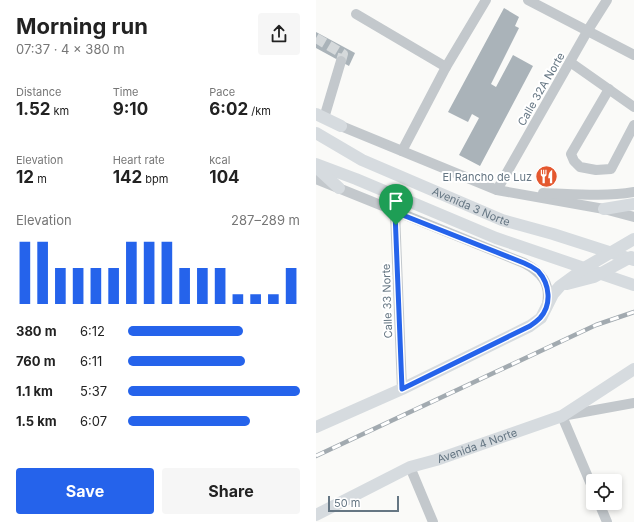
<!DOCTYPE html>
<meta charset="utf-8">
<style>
:root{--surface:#fff;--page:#f6f6f6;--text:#222;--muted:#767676;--accent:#2563eb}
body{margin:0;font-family:Inter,sans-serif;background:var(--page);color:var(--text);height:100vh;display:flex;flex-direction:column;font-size:15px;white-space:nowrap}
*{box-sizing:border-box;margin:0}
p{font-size:13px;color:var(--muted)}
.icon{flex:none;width:22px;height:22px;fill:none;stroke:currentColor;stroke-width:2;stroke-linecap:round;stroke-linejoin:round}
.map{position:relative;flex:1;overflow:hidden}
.sheet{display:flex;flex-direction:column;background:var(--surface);width:316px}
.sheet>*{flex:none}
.tools{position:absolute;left:270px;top:474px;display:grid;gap:8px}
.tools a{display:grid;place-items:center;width:36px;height:36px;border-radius:4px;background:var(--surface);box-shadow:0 2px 6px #0003;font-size:20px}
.scale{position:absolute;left:12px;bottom:10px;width:71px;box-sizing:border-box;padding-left:4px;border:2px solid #657683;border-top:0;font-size:11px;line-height:14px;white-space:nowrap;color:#657683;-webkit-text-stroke:3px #fff;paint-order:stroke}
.pin{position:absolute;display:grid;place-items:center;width:34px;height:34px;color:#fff;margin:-41px -17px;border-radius:50% 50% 50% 0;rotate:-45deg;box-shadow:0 0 4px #0007}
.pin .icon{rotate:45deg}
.round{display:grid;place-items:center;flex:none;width:42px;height:42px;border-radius:4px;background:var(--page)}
.overview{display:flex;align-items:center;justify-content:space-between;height:68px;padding:0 16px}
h1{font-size:22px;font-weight:700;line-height:30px}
.figures{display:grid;grid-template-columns:repeat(3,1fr);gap:6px;height:68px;padding:4px 16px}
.figures div{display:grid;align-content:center}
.figures b{font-size:17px;font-weight:700}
.figures small{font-size:11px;font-weight:400}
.figures p{font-size:11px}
.chart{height:112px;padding:8px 16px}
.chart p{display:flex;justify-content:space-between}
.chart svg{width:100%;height:72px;margin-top:4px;stroke:var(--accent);stroke-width:6}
.action{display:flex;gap:8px;margin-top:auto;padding:8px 16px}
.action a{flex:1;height:46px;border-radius:4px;background:var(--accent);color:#fff;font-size:16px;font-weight:700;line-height:46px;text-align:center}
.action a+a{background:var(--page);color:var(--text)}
ul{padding:0 16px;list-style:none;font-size:13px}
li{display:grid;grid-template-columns:64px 48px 1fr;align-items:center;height:30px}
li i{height:10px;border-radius:5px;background:var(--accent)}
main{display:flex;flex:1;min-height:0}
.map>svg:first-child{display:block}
.building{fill:#aab3b9}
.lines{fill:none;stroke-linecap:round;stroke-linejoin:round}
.minor-tunnel{stroke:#d5d9db;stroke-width:10;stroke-dasharray:10 5;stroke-linecap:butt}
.minor{stroke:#c3c8cc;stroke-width:10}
.major{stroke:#d6dbdf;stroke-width:12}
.rail-casing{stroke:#a2aab0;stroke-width:4.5}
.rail{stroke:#fff;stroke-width:3;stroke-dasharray:9;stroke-linecap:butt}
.route-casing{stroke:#fff;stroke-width:8}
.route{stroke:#2563eb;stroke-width:5}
.labels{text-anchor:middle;stroke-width:4;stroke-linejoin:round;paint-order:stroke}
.street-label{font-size:11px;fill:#657683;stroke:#fff}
.poi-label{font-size:11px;fill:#657683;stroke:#fff;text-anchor:end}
</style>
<main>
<section class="sheet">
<div class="overview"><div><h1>Morning run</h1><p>07:37 · 4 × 380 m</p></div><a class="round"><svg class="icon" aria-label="share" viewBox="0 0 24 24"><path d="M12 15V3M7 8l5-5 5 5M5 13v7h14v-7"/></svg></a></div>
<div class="figures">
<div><p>Distance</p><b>1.52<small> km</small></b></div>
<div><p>Time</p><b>9:10</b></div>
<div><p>Pace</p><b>6:02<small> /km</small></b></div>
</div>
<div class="figures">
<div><p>Elevation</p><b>12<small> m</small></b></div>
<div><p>Heart rate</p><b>142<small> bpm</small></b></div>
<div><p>kcal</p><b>104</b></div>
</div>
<div class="chart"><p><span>Elevation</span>287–289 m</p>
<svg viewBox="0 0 160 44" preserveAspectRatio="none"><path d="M5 44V6M15 44V6M25 44V22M35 44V22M45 44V22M55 44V22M65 44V6M75 44V6M85 44V6M95 44V22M105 44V22M115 44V22M125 44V38M135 44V38M145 44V38M155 44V22"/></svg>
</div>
<ul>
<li><b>380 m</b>6:12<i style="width:67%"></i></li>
<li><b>760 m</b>6:11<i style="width:68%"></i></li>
<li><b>1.1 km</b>5:37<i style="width:100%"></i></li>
<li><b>1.5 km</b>6:07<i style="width:71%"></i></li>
</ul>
<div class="action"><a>Save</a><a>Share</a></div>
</section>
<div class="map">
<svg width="318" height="522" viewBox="0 0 318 522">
<rect width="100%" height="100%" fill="#fafaf8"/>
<g class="building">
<path d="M 188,8 L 203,17 L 199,26 L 203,28 L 175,84 L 180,87 L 197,55 L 217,66 L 164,166 L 143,155 L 163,118 L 156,114 L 152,122 L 132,112 Z"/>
<path d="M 0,32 L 39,53 L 33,66 L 0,48 Z"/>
</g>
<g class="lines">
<path class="minor-tunnel" d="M 0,38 L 27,54 L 25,61"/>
<g class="minor">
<path d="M 212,0 L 318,55"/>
<path d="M 40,14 L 130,67"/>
<path d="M 254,62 L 318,107"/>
<path d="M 293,89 L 255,154 L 258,161 L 264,167 L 280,170 L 295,169 L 318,125"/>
<path d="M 8,118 L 25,61"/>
<path d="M 25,126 L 181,190 L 288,209 L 318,217"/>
<path d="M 86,151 L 130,67 L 170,0"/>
<path d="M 0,179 L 208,263 C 225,272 235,283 231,304"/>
<path d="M 181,190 L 272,30 L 291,0"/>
<path d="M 227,193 C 258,194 288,197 318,192"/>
<path d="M 79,212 L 86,389"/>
<path d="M 94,467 L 117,522"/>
<path d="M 277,489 L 246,416 L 318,403"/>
<path d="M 283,503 L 291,522"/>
</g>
<g class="major">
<path d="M 0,114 L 25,126"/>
<path id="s1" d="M 0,133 L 46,160 L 186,220 L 237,234 L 318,260"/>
<path d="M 0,164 L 40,179 L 180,238 L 318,285"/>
<path d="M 0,167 L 23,188"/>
<path d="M 288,209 L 318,204"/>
<path d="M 251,284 L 278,277 L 315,257"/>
<path d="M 0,427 L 86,389 L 214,326 L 225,318 L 237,294 L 244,286 L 270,267 L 318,239"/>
<path id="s2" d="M 0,515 L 94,467 L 120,460 L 246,416 L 318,369"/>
</g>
<defs>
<path id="rail" d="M 0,456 L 280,325 L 318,312"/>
</defs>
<use href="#rail" class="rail-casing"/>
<use href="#rail" class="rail"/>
</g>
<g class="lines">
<defs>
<path id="route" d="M 79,212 L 208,263 C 213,265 218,268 222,271 C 234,284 236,305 224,318 C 221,321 217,324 214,326 L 86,389 Z"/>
</defs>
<use href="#route" class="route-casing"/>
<use href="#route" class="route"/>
</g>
<defs>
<symbol id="restaurant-disc" viewBox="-11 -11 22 22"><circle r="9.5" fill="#e4572e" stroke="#fff"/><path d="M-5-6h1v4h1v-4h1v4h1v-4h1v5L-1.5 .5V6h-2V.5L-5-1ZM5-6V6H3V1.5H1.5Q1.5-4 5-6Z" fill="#fff"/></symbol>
</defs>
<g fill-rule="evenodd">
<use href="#restaurant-disc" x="218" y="164" width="25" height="25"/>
</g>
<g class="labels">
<g class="street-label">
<text transform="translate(225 89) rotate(-60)" y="4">Calle 32A Norte</text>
<text dy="4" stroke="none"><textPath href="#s1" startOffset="172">Avenida 3 Norte</textPath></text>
<text transform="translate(71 301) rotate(-92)" y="4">Calle 33 Norte</text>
<text dy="4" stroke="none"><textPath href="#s2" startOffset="176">Avenida 4 Norte</textPath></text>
</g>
<g class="poi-label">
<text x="216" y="181">El Rancho de Luz</text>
</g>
</g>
</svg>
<div class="tools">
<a><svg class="icon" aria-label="locate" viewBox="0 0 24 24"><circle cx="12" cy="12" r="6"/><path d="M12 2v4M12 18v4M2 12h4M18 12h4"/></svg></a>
</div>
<div class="scale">50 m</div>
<div class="pin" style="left:80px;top:225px;background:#1e9e55"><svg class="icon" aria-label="arrive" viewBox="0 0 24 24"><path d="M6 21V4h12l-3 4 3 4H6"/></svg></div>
</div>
</main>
